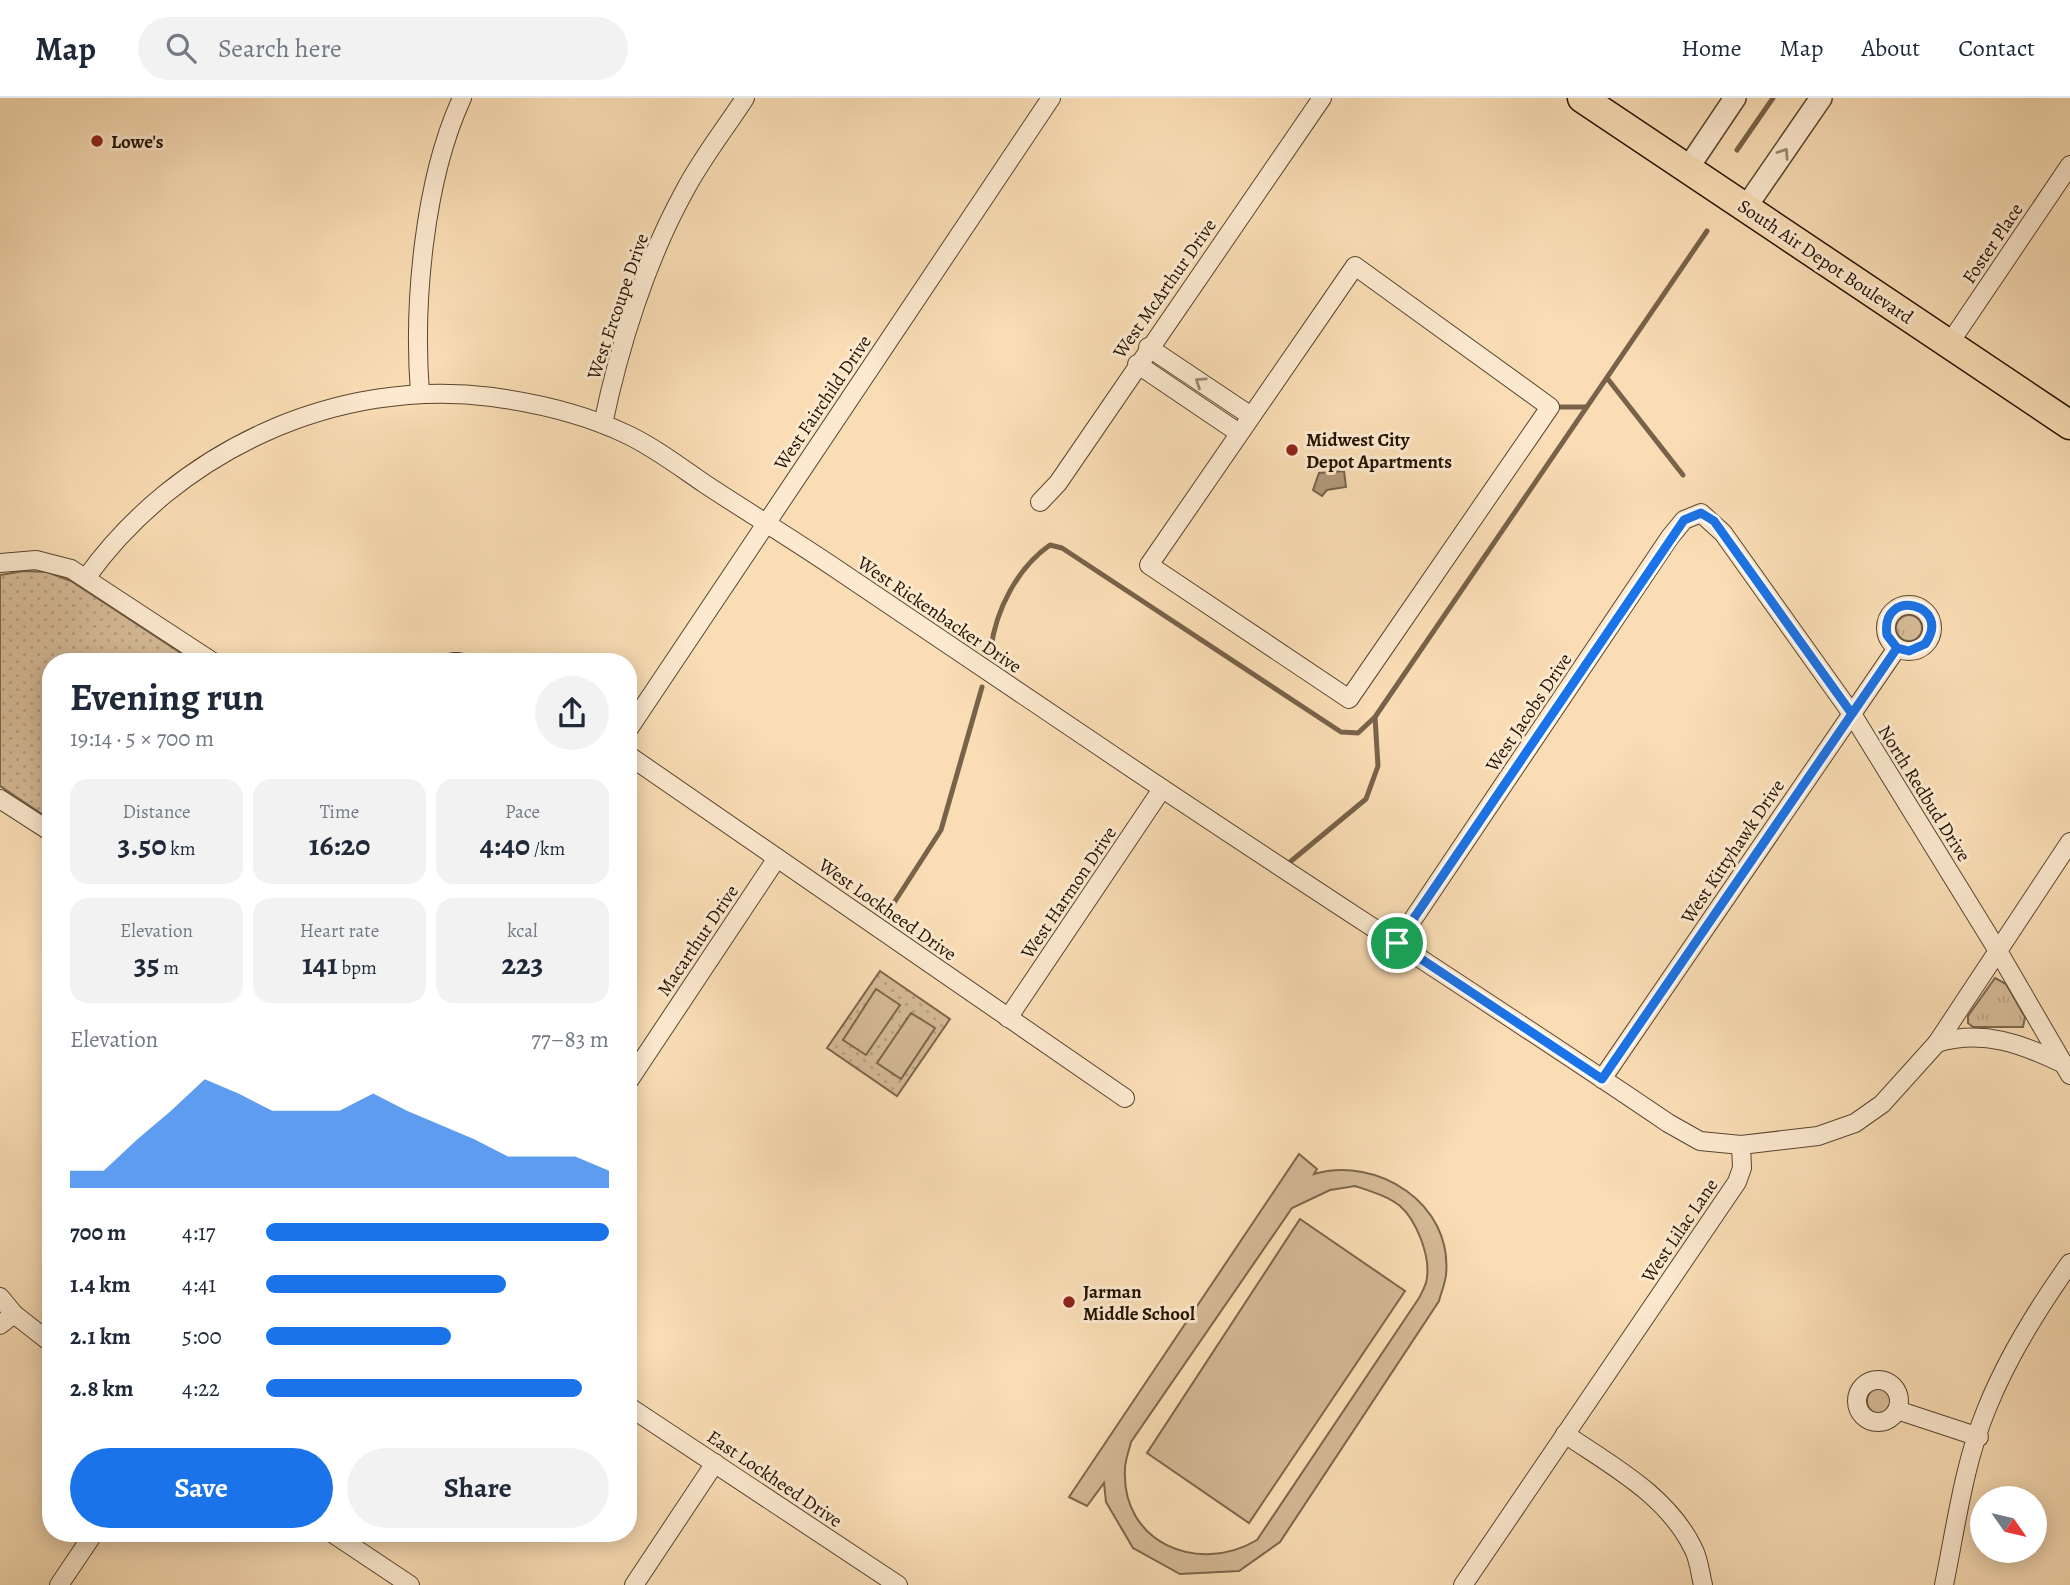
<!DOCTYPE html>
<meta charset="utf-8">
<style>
:root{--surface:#fff;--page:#f2f2f3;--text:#1f2937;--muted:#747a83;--line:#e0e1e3;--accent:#1a73e8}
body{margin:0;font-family:Alegreya,serif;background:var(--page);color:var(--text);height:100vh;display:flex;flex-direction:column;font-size:26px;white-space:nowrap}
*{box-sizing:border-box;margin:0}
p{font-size:23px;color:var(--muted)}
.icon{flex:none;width:38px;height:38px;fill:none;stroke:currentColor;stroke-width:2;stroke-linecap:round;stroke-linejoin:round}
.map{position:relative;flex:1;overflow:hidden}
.details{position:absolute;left:42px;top:555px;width:595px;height:889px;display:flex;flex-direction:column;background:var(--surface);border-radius:28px;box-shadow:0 4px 18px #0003}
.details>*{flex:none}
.needle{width:46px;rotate:124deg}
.buttons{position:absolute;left:1970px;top:1388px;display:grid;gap:14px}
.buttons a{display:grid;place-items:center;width:77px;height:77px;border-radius:50%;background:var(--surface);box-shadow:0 4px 18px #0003;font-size:35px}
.pin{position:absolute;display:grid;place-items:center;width:60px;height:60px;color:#fff;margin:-30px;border:4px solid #fff;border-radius:50%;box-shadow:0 2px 7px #0007}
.round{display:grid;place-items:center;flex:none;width:74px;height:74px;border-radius:37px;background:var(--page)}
.head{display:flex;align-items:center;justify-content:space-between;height:119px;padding:0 28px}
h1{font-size:38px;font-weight:700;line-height:52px}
.figures{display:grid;grid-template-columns:repeat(3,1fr);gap:10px;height:119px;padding:7px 28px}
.figures div{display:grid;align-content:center;border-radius:18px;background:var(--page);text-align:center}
.figures b{font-size:30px;font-weight:700}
.figures small{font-size:19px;font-weight:400}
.figures p{font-size:19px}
.chart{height:196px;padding:14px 28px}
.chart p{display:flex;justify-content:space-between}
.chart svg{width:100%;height:126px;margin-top:7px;fill:var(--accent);opacity:.7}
.cta{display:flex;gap:14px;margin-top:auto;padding:14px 28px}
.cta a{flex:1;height:80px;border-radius:42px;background:var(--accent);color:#fff;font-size:28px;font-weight:700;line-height:80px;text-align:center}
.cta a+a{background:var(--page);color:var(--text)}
ul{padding:0 28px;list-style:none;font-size:23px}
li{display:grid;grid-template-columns:112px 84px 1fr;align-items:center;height:52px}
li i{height:18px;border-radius:9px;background:var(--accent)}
header{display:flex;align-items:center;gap:42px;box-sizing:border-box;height:98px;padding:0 35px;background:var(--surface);border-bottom:2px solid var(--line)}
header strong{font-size:33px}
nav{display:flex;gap:38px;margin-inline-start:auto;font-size:24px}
.search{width:490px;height:63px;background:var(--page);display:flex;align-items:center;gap:18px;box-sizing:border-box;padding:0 24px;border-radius:38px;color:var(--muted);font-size:26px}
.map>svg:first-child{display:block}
.grass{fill:url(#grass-tufts);stroke:#7c664c;stroke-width:2}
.park{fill:url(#park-dots);stroke:#7c664c;stroke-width:2}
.garden{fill:#d5ba97;stroke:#7c664c;stroke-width:2;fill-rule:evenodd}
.water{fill:#b19878;stroke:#786249;stroke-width:2}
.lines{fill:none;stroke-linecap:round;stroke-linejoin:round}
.stream{stroke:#786249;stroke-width:5}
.minor-casing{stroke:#58452f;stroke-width:20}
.tertiary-casing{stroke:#58452f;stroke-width:24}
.primary-casing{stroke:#221202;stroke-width:31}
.minor{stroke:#fce9cf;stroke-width:18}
.tertiary{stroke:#fce9cf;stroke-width:21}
.primary{stroke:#faddb5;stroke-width:28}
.oneway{stroke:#9a8873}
.route-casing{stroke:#fff;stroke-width:14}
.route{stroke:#1a73e8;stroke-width:9}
.poi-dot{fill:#8f2418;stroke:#fce9cf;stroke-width:2.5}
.labels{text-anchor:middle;stroke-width:6;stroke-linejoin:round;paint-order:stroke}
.poi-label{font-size:19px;font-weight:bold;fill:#221202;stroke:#fce9cf;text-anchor:start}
.street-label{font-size:19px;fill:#221202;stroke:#fce9cf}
</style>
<header>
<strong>Map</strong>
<div class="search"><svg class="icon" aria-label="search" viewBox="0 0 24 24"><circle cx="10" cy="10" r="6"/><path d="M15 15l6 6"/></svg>Search here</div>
<nav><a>Home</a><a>Map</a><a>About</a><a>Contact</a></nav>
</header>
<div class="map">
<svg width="2070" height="1487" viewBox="0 0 2070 1487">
<defs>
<pattern id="grass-tufts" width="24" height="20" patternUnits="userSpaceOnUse" patternTransform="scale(1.75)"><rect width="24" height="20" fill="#d5ba97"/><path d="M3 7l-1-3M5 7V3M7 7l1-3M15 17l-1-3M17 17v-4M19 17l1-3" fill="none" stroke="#b79f80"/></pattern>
<pattern id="park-dots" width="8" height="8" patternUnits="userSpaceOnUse" patternTransform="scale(1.75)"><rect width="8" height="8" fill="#d5ba97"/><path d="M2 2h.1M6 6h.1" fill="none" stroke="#b79f80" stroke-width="1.8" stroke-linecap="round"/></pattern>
</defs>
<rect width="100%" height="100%" fill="#faddb5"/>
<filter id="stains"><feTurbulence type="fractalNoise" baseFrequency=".00286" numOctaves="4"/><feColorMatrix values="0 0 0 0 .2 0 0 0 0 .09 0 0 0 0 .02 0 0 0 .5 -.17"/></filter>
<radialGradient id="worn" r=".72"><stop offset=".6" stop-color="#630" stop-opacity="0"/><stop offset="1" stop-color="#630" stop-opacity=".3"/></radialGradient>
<g class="grass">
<circle cx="1909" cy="530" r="13"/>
<path d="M 1995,880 L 2006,886 L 2025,919 L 2023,929 L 1973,929 L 1968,925 L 1968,918 Z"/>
<circle cx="1880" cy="1303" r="13"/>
</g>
<g class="park">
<path d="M 24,473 L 47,474 L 71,483 L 193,563 L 51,564 L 51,722 L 0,688 L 0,477 Z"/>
<path d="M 880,873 L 950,921 L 897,998 L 827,950 Z"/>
</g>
<g class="garden">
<path d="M 876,891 L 900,907 L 866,957 L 843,942 Z"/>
<path d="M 911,915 L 935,930 L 901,981 L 877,965 Z"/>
<path d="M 1299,1056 L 1317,1071 L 1314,1076 C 1377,1058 1453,1105 1446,1177 C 1445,1186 1441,1195 1439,1203 L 1280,1444 L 1239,1473 L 1180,1476 L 1133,1450 L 1106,1404 L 1104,1385 L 1087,1408 L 1069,1399 ZM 1355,1088 C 1370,1093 1388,1098 1400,1108 C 1417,1123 1430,1158 1427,1179 C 1427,1186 1422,1194 1419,1200 L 1257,1442 C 1198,1477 1121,1445 1125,1371 C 1125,1362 1129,1353 1131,1344 L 1292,1110 L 1330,1092 Z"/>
<path d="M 1300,1121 L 1405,1193 L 1249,1425 L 1147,1355 Z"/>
</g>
<path class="water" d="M 1344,373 L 1346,389 L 1327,392 L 1322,398 L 1313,392 L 1319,375 Z"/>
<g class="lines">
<g class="stream">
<path d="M 1737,52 L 1773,0"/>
<path d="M 1607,280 L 1683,377"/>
<path d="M 1553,309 L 1585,309"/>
<path d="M 991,550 C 996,512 1017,470 1050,447 L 1062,450 L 1341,634 L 1358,635 L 1375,619 L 1707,133"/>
<path d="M 1290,764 L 1366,701 L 1378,668 L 1375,619"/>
<path d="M 890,811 L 941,732 L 982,589"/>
</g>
<defs>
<g id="minor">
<path d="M 1355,168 L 1550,309 L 1349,601 L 1149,467 Z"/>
<path d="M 1949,246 L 2070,67"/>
<path d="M 1148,249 L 1251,318"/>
<path d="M 1137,266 L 1239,335"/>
<path d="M 420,295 C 413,206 424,82 462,0"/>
<path d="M 603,326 C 619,249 646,163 684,94 C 701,61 725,31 745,0"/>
<path d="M 1040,404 L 1058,385 L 1322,0"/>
<path d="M 0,465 L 36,462 L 71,471 L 213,564"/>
<path d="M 86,480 C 177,353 336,279 492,299 C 536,305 586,317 626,336 C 654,349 680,369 705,386 C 749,415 794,442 838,472 C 923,529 1008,587 1093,644 C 1283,773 1478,896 1668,1025 L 1700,1043 L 1741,1047"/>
<circle cx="1909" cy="530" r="23"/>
<path d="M 453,564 L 459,564"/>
<path d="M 628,632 L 1051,0"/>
<path d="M 628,657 L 1125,1000"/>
<path d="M 0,701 L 51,734"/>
<path d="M 1397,845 L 1670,439 L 1684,422 L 1701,415 L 1723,435 L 1852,616 L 1998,853 L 2070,977"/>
<path d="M 1008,920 L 1162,691"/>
<path d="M 1937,945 C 1983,931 2022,946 2064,966"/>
<path d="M 1602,981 L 1897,550"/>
<path d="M 628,984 L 777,760"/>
<path d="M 0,1199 L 14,1216 L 51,1245"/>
<path d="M 0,1227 L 14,1216"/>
<circle cx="1878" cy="1303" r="21"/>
<path d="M 628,1308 L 898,1487"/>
<path d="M 1897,1312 L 1979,1339"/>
<path d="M 1565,1336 C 1612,1368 1667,1397 1693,1450 C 1699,1461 1700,1475 1703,1487"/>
<path d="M 332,1435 L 410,1487"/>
<path d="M 59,1487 L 94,1435"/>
<path d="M 634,1487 L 715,1365"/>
<path d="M 1463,1487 L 1737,1084 L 1742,1070 L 1741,1047 L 1818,1038 L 1855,1025 L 1882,1006 L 1937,945 L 2070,744"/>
<path d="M 1944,1487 C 1956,1428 1964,1365 1987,1310 C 2008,1258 2038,1210 2070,1165"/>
</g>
<g id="tertiary">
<path d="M 1688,70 L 1735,0"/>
<path d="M 1746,109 L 1821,0"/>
</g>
<path id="primary" d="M 1582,0 L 2070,327"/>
</defs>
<use href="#minor" class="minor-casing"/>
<use href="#tertiary" class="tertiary-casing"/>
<use href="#primary" class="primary-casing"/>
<use href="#minor" class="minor"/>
<use href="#tertiary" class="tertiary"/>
<use href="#primary" class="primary"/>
</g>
<defs><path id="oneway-chevron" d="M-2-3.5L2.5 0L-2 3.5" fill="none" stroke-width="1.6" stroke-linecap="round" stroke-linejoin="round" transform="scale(1.75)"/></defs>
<g class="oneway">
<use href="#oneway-chevron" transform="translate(1784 55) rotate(-56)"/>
<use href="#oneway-chevron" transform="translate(1200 284) rotate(-146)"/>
</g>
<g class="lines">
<defs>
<path id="route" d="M 1397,845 L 1602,981 L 1897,550 L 1887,537 C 1880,488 1954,506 1925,546 L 1909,553 L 1897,550 L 1852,616 L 1714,423 L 1701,415 L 1684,422 L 1397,845"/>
</defs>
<use href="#route" class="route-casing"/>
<use href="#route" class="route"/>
</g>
<g class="poi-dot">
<circle cx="97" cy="43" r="7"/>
<circle cx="1292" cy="352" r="7"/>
<circle cx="1069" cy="1204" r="7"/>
</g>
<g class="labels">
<g class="poi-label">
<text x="111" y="50">Lowe's</text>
<text x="1306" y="348">Midwest City<tspan x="1306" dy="22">Depot Apartments</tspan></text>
<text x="1083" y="1200">Jarman<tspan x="1083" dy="22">Middle School</tspan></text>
</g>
<g class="street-label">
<text transform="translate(1992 145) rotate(-56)" y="7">Foster Place</text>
<text transform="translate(1826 163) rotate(34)" y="7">South Air Depot Boulevard</text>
<text transform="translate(1164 190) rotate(-55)" y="7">West McArthur Drive</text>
<text transform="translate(617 208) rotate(-71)" y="7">West Ercoupe Drive</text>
<text transform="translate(822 304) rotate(-56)" y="7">West Fairchild Drive</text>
<text transform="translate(940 516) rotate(34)" y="7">West Rickenbacker Drive</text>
<text transform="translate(1528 614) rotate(-56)" y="7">West Jacobs Drive</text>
<text transform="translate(1925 695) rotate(58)" y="7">North Redbud Drive</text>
<text transform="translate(1732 753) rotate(-56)" y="7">West Kittyhawk Drive</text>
<text transform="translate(1068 794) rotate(-56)" y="7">West Harmon Drive</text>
<text transform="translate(888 811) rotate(35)" y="7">West Lockheed Drive</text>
<text transform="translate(697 842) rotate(-56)" y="7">Macarthur Drive</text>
<text transform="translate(1679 1132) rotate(-56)" y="7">West Lilac Lane</text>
<text transform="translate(775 1380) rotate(34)" y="7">East Lockheed Drive</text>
</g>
</g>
<rect width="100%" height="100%" filter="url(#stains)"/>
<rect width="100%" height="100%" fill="url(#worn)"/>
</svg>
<div class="buttons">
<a><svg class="needle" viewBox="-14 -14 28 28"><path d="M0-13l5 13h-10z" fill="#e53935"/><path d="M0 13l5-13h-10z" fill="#747a83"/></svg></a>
</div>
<div class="pin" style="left:1397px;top:845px;background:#1e9e55"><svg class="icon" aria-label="arrive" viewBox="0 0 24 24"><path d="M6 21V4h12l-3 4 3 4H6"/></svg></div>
<section class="details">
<div class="head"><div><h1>Evening run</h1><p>19:14 · 5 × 700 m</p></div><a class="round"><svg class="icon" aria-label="share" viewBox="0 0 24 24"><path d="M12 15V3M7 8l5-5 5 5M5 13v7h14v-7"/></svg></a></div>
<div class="figures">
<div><p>Distance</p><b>3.50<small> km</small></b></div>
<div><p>Time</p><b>16:20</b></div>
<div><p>Pace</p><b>4:40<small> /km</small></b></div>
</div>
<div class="figures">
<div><p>Elevation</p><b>35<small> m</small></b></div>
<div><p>Heart rate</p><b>141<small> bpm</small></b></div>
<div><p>kcal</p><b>223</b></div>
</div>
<div class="chart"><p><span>Elevation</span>77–83 m</p>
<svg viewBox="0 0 160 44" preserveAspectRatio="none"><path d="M0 44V38L10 38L20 27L30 17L40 6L50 11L60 17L70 17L80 17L90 11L100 17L110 22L120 27L130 33L140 33L150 33L160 38V44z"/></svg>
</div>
<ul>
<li><b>700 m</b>4:17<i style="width:100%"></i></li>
<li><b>1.4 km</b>4:41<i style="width:70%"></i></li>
<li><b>2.1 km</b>5:00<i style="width:54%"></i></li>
<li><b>2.8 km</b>4:22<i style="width:92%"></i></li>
</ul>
<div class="cta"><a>Save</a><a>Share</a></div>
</section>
</div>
